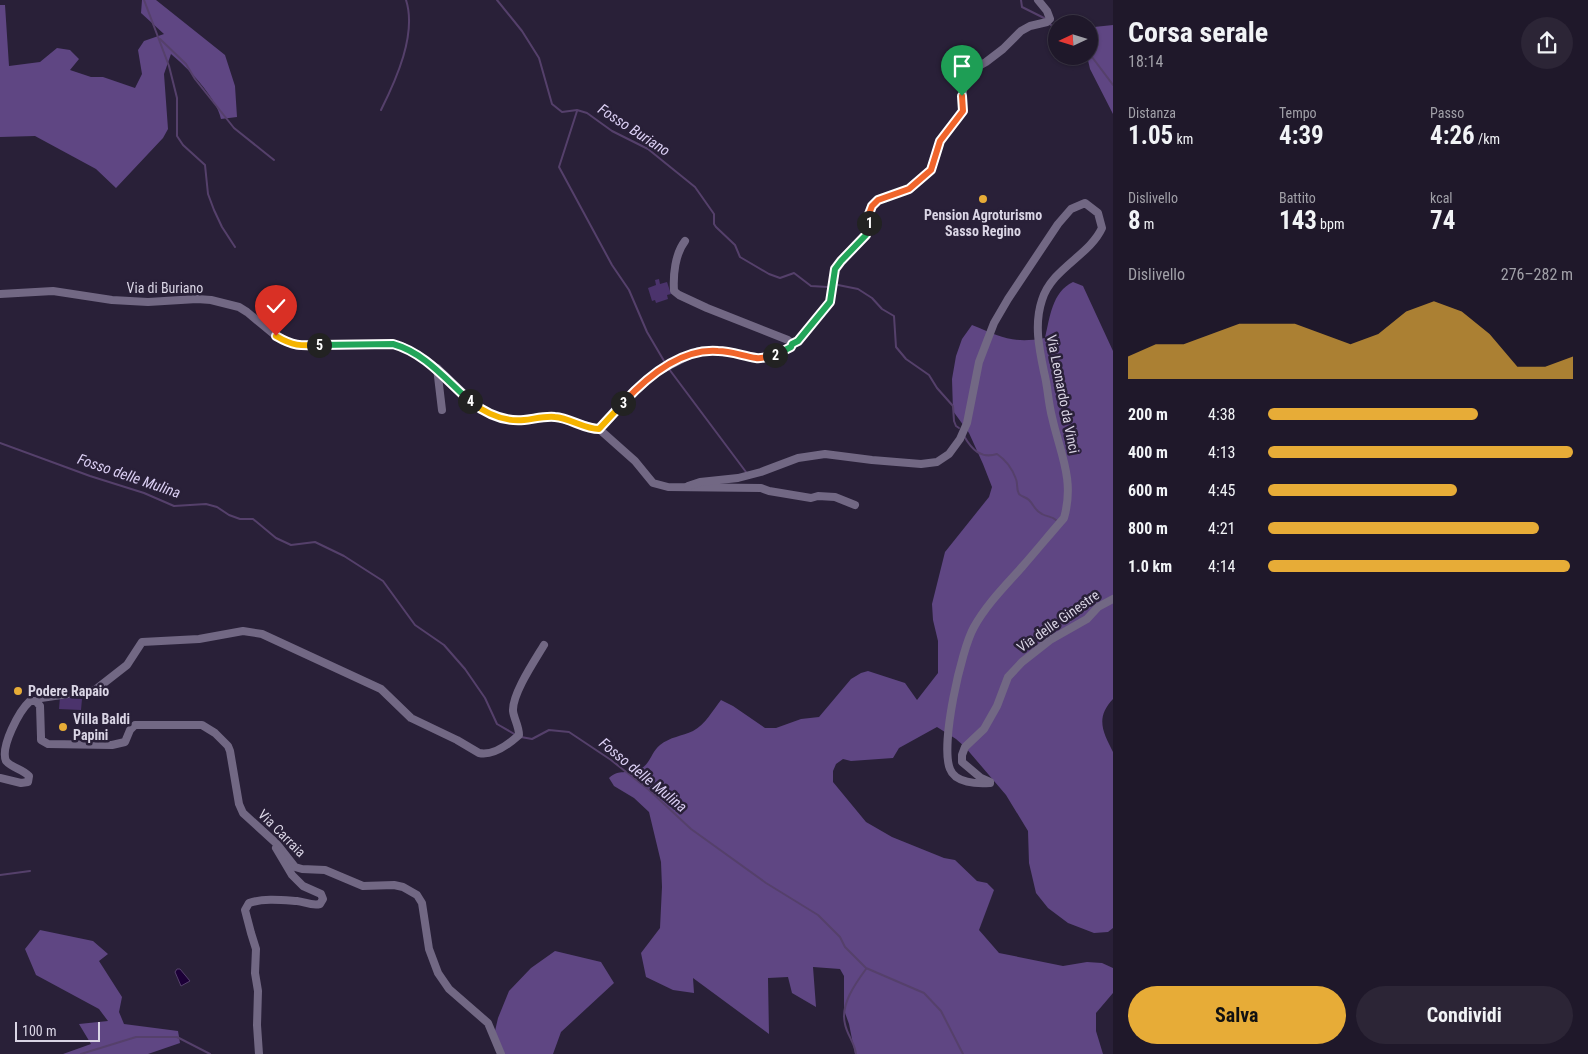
<!DOCTYPE html>
<html lang="it">
<meta charset="utf-8">
<style>
:root{--surface:#1f182a;--page:#2c2536;--text:#f1f3f6;--muted:#a1a0a8;--line:#3c3747;--accent:#e7ac37}
body{margin:0;font-family:"Roboto Condensed",sans-serif;background:var(--page);color:var(--text);height:100vh;display:flex;flex-direction:column;font-size:19px;white-space:nowrap}
*{box-sizing:border-box;margin:0}
p{font-size:16px;color:var(--muted)}
.icon{flex:none;width:28px;height:28px;fill:none;stroke:currentColor;stroke-width:2;stroke-linecap:round;stroke-linejoin:round}
.map{position:relative;flex:1;overflow:hidden}
.sheet{display:flex;flex-direction:column;background:var(--surface);width:475px}
.sheet>*{flex:none}
.needle{width:32px;rotate:266deg}
.fabs{position:absolute;left:1048px;top:15px;display:grid;gap:10px}
.fabs a{display:grid;place-items:center;width:50px;height:50px;border-radius:50%;background:var(--surface);box-shadow:0 1px 4px #0004,0 0 0 1px var(--line);font-size:25px}
.scale{position:absolute;left:15px;bottom:12px;width:85px;box-sizing:border-box;padding-left:5px;border:2px solid #dad5e5;border-top:0;font-size:14px;line-height:18px;white-space:nowrap;color:#dad5e5;-webkit-text-stroke:4px #292038;paint-order:stroke}
.pin{position:absolute;display:grid;place-items:center;width:42px;height:42px;color:#fff;margin:-51px -21px;border-radius:50% 50% 50% 0;rotate:-45deg;box-shadow:0 0 5px #0007}
.pin .icon{rotate:45deg}
.km{position:absolute;width:25px;height:25px;margin:-12px;border-radius:50%;background:#222;color:#fff;font-size:14px;line-height:25px;text-align:center}
.round{display:grid;place-items:center;flex:none;width:52px;height:52px;border-radius:26px;background:var(--page)}
.summary{display:flex;align-items:center;justify-content:space-between;height:85px;padding:0 15px}
h1{font-size:28px;font-weight:700;line-height:38px}
.metrics{display:grid;grid-template-columns:repeat(3,1fr);gap:8px;height:85px;padding:5px 15px}
.metrics div{display:grid;align-content:center}
.metrics b{font-size:25px;font-weight:700}
.metrics small{font-size:14px;font-weight:400}
.metrics p{font-size:14px}
.chart{height:140px;padding:10px 15px}
.chart p{display:flex;justify-content:space-between}
.chart svg{width:100%;height:90px;margin-top:5px;fill:var(--accent);opacity:.7}
.cta{display:flex;gap:10px;margin-top:auto;padding:10px 15px}
.cta a{flex:1;height:58px;border-radius:30px;background:var(--accent);color:#111;font-size:20px;font-weight:700;line-height:58px;text-align:center}
.cta a+a{background:var(--page);color:var(--text)}
ul{padding:0 15px;list-style:none;font-size:16px}
li{display:grid;grid-template-columns:80px 60px 1fr;align-items:center;height:38px}
li i{height:12px;border-radius:6px;background:var(--accent)}
main{display:flex;flex:1;min-height:0}
.map>svg:first-child{display:block}
.green{fill:#4b336c}
.forest{fill:#5f4683}
.water{fill:#1c0037;stroke:#55406b}
.lines{fill:none;stroke-linecap:round;stroke-linejoin:round}
.stream{stroke:#55406b;stroke-width:2}
.minor{stroke:#726884;stroke-width:8}
.split-1-casing{stroke:#fff;stroke-width:10}
.split-2-casing{stroke:#fff;stroke-width:10}
.split-3-casing{stroke:#fff;stroke-width:10}
.split-4-casing{stroke:#fff;stroke-width:10}
.split-5-casing{stroke:#fff;stroke-width:10}
.split-6-casing{stroke:#fff;stroke-width:10}
.split-1{stroke:#f0652b;stroke-width:6}
.split-2{stroke:#22a559;stroke-width:6}
.split-3{stroke:#f0652b;stroke-width:6}
.split-4{stroke:#f5b400;stroke-width:6}
.split-5{stroke:#22a559;stroke-width:6}
.split-6{stroke:#f5b400;stroke-width:6}
.poi-dot{fill:#e7ac37;stroke:#292038;stroke-width:2}
.labels{text-anchor:middle;stroke-width:5;stroke-linejoin:round;paint-order:stroke}
.poi-label{font-size:14px;font-weight:bold;fill:#dad5e5;stroke:#292038;text-anchor:start}
.street-label{font-size:14px;fill:#dad5e5;stroke:#292038}
.water-label{font-size:15px;font-style:italic;fill:#dbcff4;stroke:#292038}
</style>
<main>
<div class="map">
<svg width="1113" height="1054" viewBox="0 0 1113 1054">
<rect width="100%" height="100%" fill="#292038"/>
<g class="green">
<path d="M 659,279 L 660,284 L 667,282 L 671,294 L 667,295 L 668,299 L 656,303 L 655,300 L 652,301 L 648,288 L 656,285 L 655,280 Z"/>
<path d="M 60,697 L 82,699 L 81,710 L 59,709 Z"/>
</g>
<g class="forest">
<path d="M 142,0 L 156,0 L 225,55 L 235,86 L 237,117 L 221,119 C 217,98 187,67 171,54 L 164,74 L 168,129 L 163,138 L 116,188 L 96,169 L 35,136 L 0,137 L 0,5 L 5,5 L 9,66 L 40,62 L 57,48 L 70,50 L 79,59 L 70,70 L 91,77 L 103,77 L 135,88 L 142,74 L 138,50 L 144,41 L 164,34 L 141,13 Z"/>
<path d="M 1113,25 L 1113,114 L 1090,69 L 1087,56 L 1089,56 L 1089,33 L 1094,27 Z"/>
<path d="M 1073,282 L 1083,286 L 1113,351 L 1113,699 C 1095,718 1103,732 1113,752 L 1113,928 L 1108,932 L 1094,933 L 1068,923 L 1048,908 L 1036,893 L 1029,863 L 1028,831 L 1006,795 L 965,747 L 956,739 L 937,727 L 899,748 L 893,758 L 851,761 L 843,759 L 836,764 L 833,771 L 833,782 L 866,822 L 892,837 L 944,858 L 955,860 L 977,881 L 987,883 L 994,890 L 979,930 L 999,953 L 1063,966 L 1087,962 L 1102,963 L 1113,968 L 1113,993 L 1096,1013 L 1096,1031 L 1103,1054 L 855,1054 L 849,1024 L 844,1010 L 844,976 L 840,969 L 813,967 L 816,1007 L 792,993 L 788,977 L 768,978 L 769,1034 L 693,978 L 694,993 L 673,990 L 646,977 L 641,953 L 660,928 L 662,887 L 661,862 L 649,812 L 634,798 L 614,786 L 609,778 C 620,768 626,775 638,770 C 650,766 651,752 660,745 C 670,737 682,736 693,731 C 705,725 713,710 721,700 L 733,706 L 765,728 L 776,728 L 801,719 L 819,717 L 851,679 L 861,673 L 868,671 L 905,683 L 917,700 L 938,673 L 938,641 L 933,620 L 932,604 L 945,552 L 989,497 L 992,487 L 983,464 L 969,433 L 953,411 L 952,379 L 956,356 L 962,339 L 972,325 C 1001,337 1013,344 1045,338 C 1050,317 1052,292 1073,282 Z"/>
<path d="M 40,930 L 93,941 L 108,954 L 99,961 L 122,997 L 119,1012 L 124,1024 L 178,1031 L 180,1043 L 148,1054 L 63,1054 L 91,1044 L 79,1024 L 108,1021 L 99,1009 L 36,975 L 25,949 Z"/>
<path d="M 555,951 L 601,962 L 614,983 L 561,1032 L 553,1054 L 503,1054 L 495,1031 L 498,1018 L 509,991 L 531,968 Z"/>
</g>
<path class="water" d="M 177,969 L 180,969 L 190,981 L 181,986 L 175,972 Z"/>
<g class="lines">
<g class="stream">
<path d="M 144,0 L 169,66 L 177,98 L 177,136 L 183,145 L 205,165 L 208,194 L 214,210 L 222,227 L 235,247"/>
<path d="M 497,0 L 522,31 L 539,58 L 552,104 L 562,112 L 577,110 L 587,113 L 612,131 L 648,149 L 695,187 L 714,214 L 714,224 L 716,227 L 735,245 L 740,257 L 769,274 L 780,278 L 794,273 L 811,286 L 828,287"/>
<path d="M 1021,0 L 1022,7 L 1046,19"/>
<path d="M 1049,23 L 1056,30"/>
<path d="M 160,39 L 186,64 L 195,79 L 234,128 L 274,160"/>
<path d="M 1089,53 L 1113,85"/>
<path d="M 381,110 C 396,80 417,34 406,0"/>
<path d="M 577,111 L 559,167 L 612,265 L 629,290 L 647,332 L 667,366"/>
<path d="M 838,285 L 858,289 L 872,298 L 882,309 L 894,316 L 896,347 L 906,359 L 929,375 L 937,388 L 953,406 L 954,421 L 956,426 L 959,428"/>
<path d="M 669,369 L 746,472"/>
<path d="M 964,436 C 972,450 981,459 997,454 C 1006,460 1012,468 1016,479 C 1018,484 1016,489 1019,494 C 1022,497 1026,497 1029,500 C 1034,505 1035,511 1042,514 C 1047,517 1052,516 1056,520"/>
<path d="M 0,443 L 90,476 L 144,493 L 174,506 L 206,504 L 217,507 L 229,515 L 240,519 L 253,519 L 276,538 L 291,545 L 315,542 L 344,556 L 383,581 L 415,625 L 444,645 L 465,669 L 485,698 L 497,724 L 516,735"/>
<path d="M 521,737 L 532,739 L 549,730 L 569,732 L 611,760 L 649,790 L 691,829 L 766,883 L 818,915 L 840,937 L 845,947 L 866,968 L 924,993 L 941,1011 L 963,1054"/>
<path d="M 0,875 L 30,871"/>
<path d="M 81,1054 L 136,1037 L 177,1037 L 210,1054"/>
<path d="M 856,1054 C 855,1043 847,1035 845,1024 C 840,1005 855,984 866,969"/>
</g>
<g class="minor">
<path d="M 685,241 C 675,254 673,275 674,291 L 679,295 L 707,308 L 788,340 L 792,344"/>
<path d="M 0,294 L 53,291 L 112,300 L 148,302 L 197,299 L 211,300 L 239,307 L 247,312 L 276,336 L 289,343 L 299,346 L 393,344 L 404,347 L 437,368 L 481,410 L 496,416 L 511,420 L 523,420 L 540,417 L 555,417 L 599,429 L 635,461 L 653,483 L 668,487 L 761,488 L 769,491 L 811,498 L 818,496 L 835,497 L 855,505"/>
<path d="M 437,368 L 442,410"/>
<path d="M 599,429 L 634,391 L 657,372 L 698,351 L 718,350 L 758,358 L 776,355 L 791,347 L 792,344 L 798,341 L 830,302 L 835,269 L 841,261 L 866,235 L 869,226 L 869,214 L 872,206 L 878,200 L 909,189 L 931,170 L 940,141 L 963,111 L 963,81 L 970,71 L 986,62 L 1003,49 L 1021,31 L 1030,26 L 1047,22 L 1050,19 L 1047,11 L 1038,0"/>
<path d="M 688,486 L 700,482 L 738,478 L 761,472 L 798,458 L 825,454 L 872,460 L 921,464 L 937,462 L 949,454 L 960,439 L 967,423 L 979,362 L 994,323 L 1008,299 L 1058,224 L 1071,209 L 1085,203 L 1098,213 L 1102,228 C 1089,256 1052,268 1042,300 C 1034,324 1039,348 1044,372 C 1048,387 1048,402 1052,417 C 1060,453 1075,480 1064,518 C 1050,534 1036,551 1022,567 C 1005,586 986,605 974,627 C 961,650 940,745 950,769 C 955,783 977,784 990,783"/>
<path d="M 36,701 L 41,698 L 95,690 L 127,665 L 142,642 L 199,639 L 243,631 L 262,634 L 381,689 L 411,718 L 457,740 L 479,753 C 493,756 509,744 519,735 C 519,726 514,719 513,711 C 512,694 535,660 544,645"/>
<path d="M 0,778 L 21,783 L 28,782 L 29,776 C 22,769 12,768 6,761 C 0,747 19,711 30,701 L 36,701 L 40,706 L 41,737 L 41,740 L 48,744 L 112,745 L 125,742 L 130,730 L 135,725 L 202,725 L 215,733 L 228,746 L 230,751 L 239,804 L 243,813 L 277,844 L 295,867 L 302,869 L 325,870 L 363,886 L 394,885 L 403,887 L 417,895 L 422,903 L 429,949 L 438,973 L 449,989 L 488,1023 L 501,1054"/>
<path d="M 990,782 L 981,778 L 962,762 L 962,755 L 965,747 L 984,729 L 997,706 L 1008,677 L 1022,662 L 1050,640 L 1087,619 L 1098,607 L 1113,599"/>
<path d="M 259,1054 L 257,1025 L 258,991 L 255,973 L 256,949 L 251,933 L 245,910 L 249,903 C 263,898 282,900 297,901 C 305,902 312,906 320,904 L 323,899 L 321,894 L 303,886 L 292,875 L 276,848"/>
</g>
</g>
<g class="lines">
<defs>
<path id="split-1" d="M 869,223 L 869,214 L 872,206 L 878,200 L 909,189 L 931,170 L 940,141 L 963,111 L 962,96"/>
<path id="split-2" d="M 775,355 L 791,347 L 792,344 L 798,341 L 830,302 L 835,269 L 841,261 L 866,235 L 869,223"/>
<path id="split-3" d="M 623,403 C 646,378 681,348 718,351 C 731,351 743,356 756,358 C 762,359 769,356 775,355"/>
<path id="split-4" d="M 470,401 C 485,413 504,422 524,420 C 534,419 544,416 555,417 C 570,418 584,429 599,429 L 623,403"/>
<path id="split-5" d="M 319,345 L 393,344 C 425,353 446,380 470,401"/>
<path id="split-6" d="M 276,336 C 293,346 300,346 319,345"/>
</defs>
<use href="#split-1" class="split-1-casing"/>
<use href="#split-2" class="split-2-casing"/>
<use href="#split-3" class="split-3-casing"/>
<use href="#split-4" class="split-4-casing"/>
<use href="#split-5" class="split-5-casing"/>
<use href="#split-6" class="split-6-casing"/>
<use href="#split-1" class="split-1"/>
<use href="#split-2" class="split-2"/>
<use href="#split-3" class="split-3"/>
<use href="#split-4" class="split-4"/>
<use href="#split-5" class="split-5"/>
<use href="#split-6" class="split-6"/>
</g>
<g class="poi-dot">
<circle cx="983" cy="199" r="5"/>
<circle cx="18" cy="691" r="5"/>
<circle cx="63" cy="727" r="5"/>
</g>
<g class="labels">
<g class="poi-label">
<text x="983" y="220" text-anchor="middle">Pension Agroturismo<tspan x="983" dy="16">Sasso Regino</tspan></text>
<text x="28" y="696">Podere Rapaio</text>
<text x="73" y="724">Villa Baldi<tspan x="73" dy="16">Papini</tspan></text>
</g>
<g class="street-label">
<text x="165" y="293">Via di Buriano</text>
<text transform="translate(1063 394) rotate(79)" y="5">Via Leonardo da Vinci</text>
<text transform="translate(1058 621) rotate(-35)" y="5">Via delle Ginestre</text>
<text transform="translate(282 833) rotate(45)" y="5">Via Carraia</text>
</g>
<g class="water-label">
<text transform="translate(634 130) rotate(33)" y="5">Fosso Buriano</text>
<text transform="translate(129 476) rotate(19)" y="5">Fosso delle Mulina</text>
<text transform="translate(643 775) rotate(39)" y="5">Fosso delle Mulina</text>
</g>
</g>
</svg>
<div class="fabs">
<a><svg class="needle" viewBox="-14 -14 28 28"><path d="M0-13l5 13h-10z" fill="#e53935"/><path d="M0 13l5-13h-10z" fill="#a1a0a8"/></svg></a>
</div>
<div class="scale">100 m</div>
<div class="pin" style="left:962px;top:96px;background:#1e9e55"><svg class="icon" aria-label="arrive" viewBox="0 0 24 24"><path d="M6 21V4h12l-3 4 3 4H6"/></svg></div>
<div class="pin" style="left:276px;top:336px;background:#d93025"><svg class="icon" aria-label="check" viewBox="0 0 24 24"><path d="M5 12l5 5 9-10"/></svg></div>
<b class="km" style="left:869px;top:223px">1</b>
<b class="km" style="left:775px;top:355px">2</b>
<b class="km" style="left:623px;top:403px">3</b>
<b class="km" style="left:470px;top:401px">4</b>
<b class="km" style="left:319px;top:345px">5</b>
</div>
<section class="sheet">
<div class="summary"><div><h1>Corsa serale</h1><p>18:14</p></div><a class="round"><svg class="icon" aria-label="share" viewBox="0 0 24 24"><path d="M12 15V3M7 8l5-5 5 5M5 13v7h14v-7"/></svg></a></div>
<div class="metrics">
<div><p>Distanza</p><b>1.05<small> km</small></b></div>
<div><p>Tempo</p><b>4:39</b></div>
<div><p>Passo</p><b>4:26<small> /km</small></b></div>
</div>
<div class="metrics">
<div><p>Dislivello</p><b>8<small> m</small></b></div>
<div><p>Battito</p><b>143<small> bpm</small></b></div>
<div><p>kcal</p><b>74</b></div>
</div>
<div class="chart"><p><span>Dislivello</span>276–282 m</p>
<svg viewBox="0 0 160 44" preserveAspectRatio="none"><path d="M0 44V33L10 27L20 27L30 22L40 17L50 17L60 17L70 22L80 27L90 22L100 11L110 6L120 11L130 22L140 38L150 38L160 33V44z"/></svg>
</div>
<ul>
<li><b>200 m</b>4:38<i style="width:69%"></i></li>
<li><b>400 m</b>4:13<i style="width:100%"></i></li>
<li><b>600 m</b>4:45<i style="width:62%"></i></li>
<li><b>800 m</b>4:21<i style="width:89%"></i></li>
<li><b>1.0 km</b>4:14<i style="width:99%"></i></li>
</ul>
<div class="cta"><a>Salva</a><a>Condividi</a></div>
</section>
</main>
